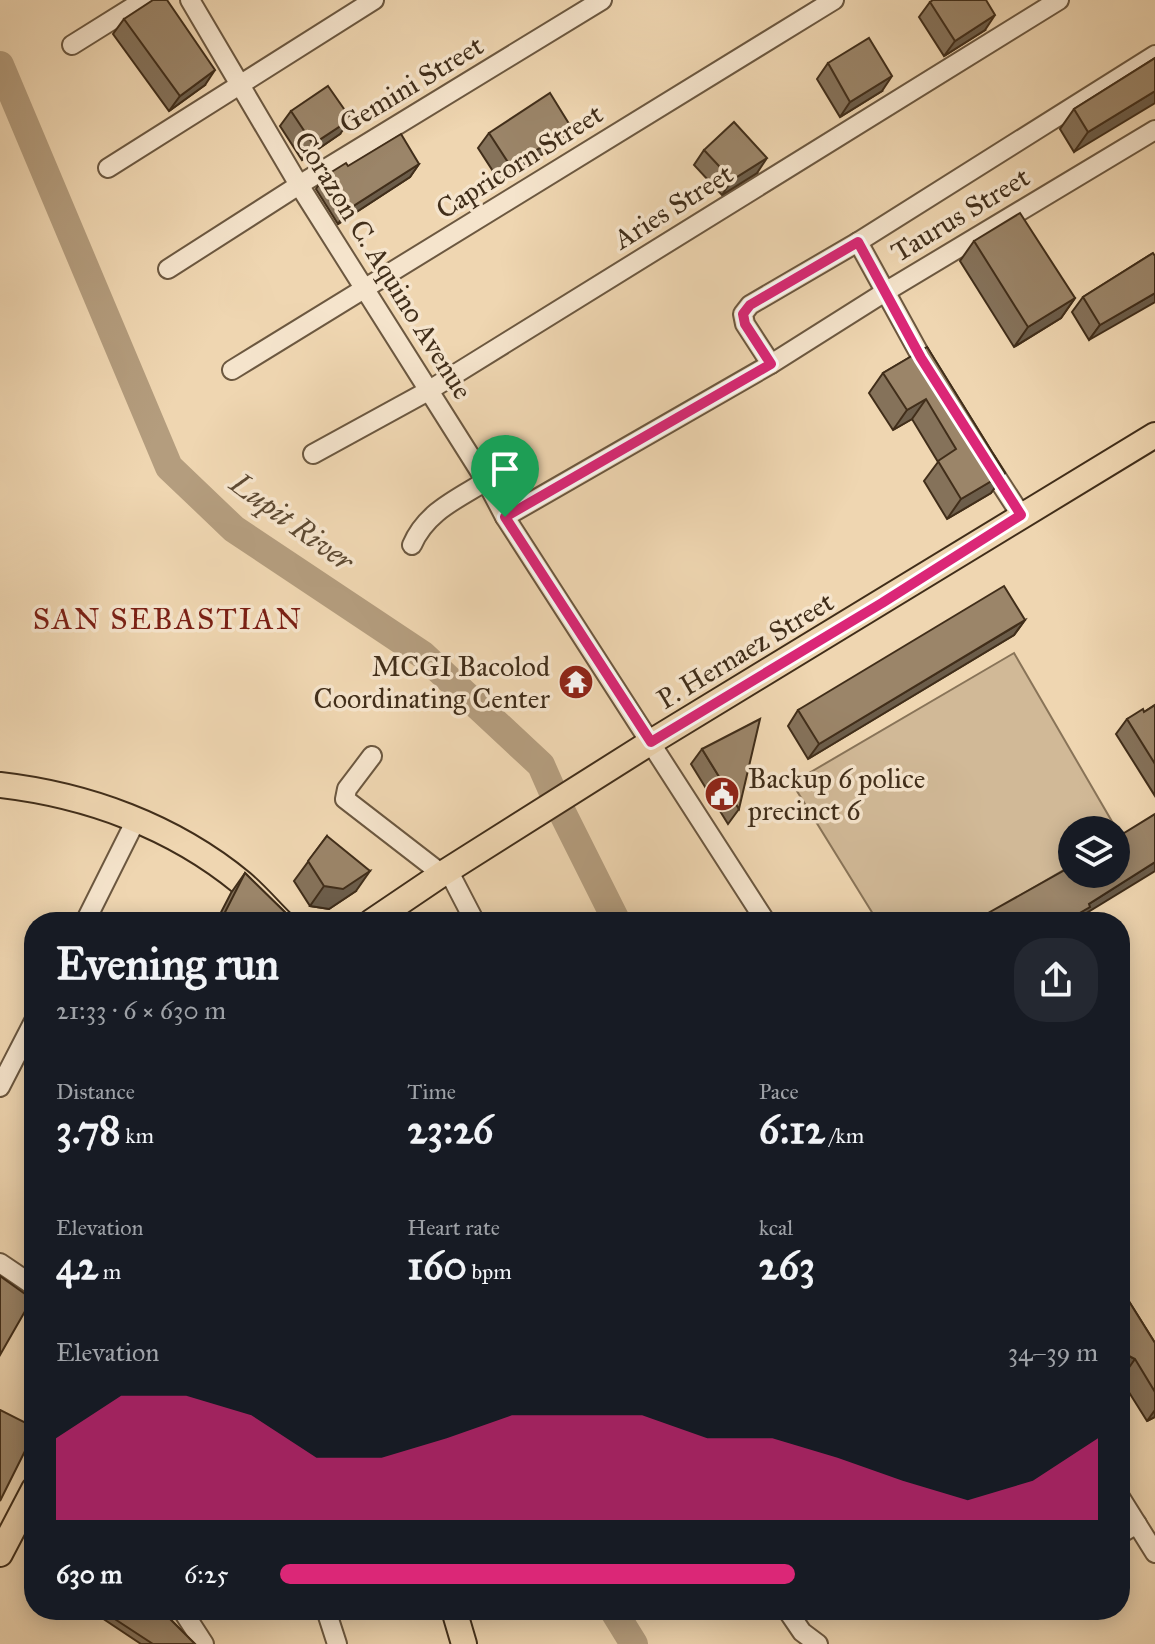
<!DOCTYPE html>
<meta charset="utf-8">
<style>
:root{--surface:#171b24;--page:#242831;--text:#f1f3f6;--muted:#9ea1a6;--accent:#db2777}
body{margin:0;font-family:"IM FELL Great Primer",serif;background:var(--page);color:var(--text);height:100vh;display:flex;flex-direction:column;font-size:30px;white-space:nowrap}
*{box-sizing:border-box;margin:0}
p{font-size:26px;color:var(--muted)}
.icon{flex:none;width:44px;height:44px;fill:none;stroke:currentColor;stroke-width:2;stroke-linecap:round;stroke-linejoin:round}
.map{position:relative;flex:1;overflow:hidden}
.panel{position:absolute;left:24px;top:912px;width:1106px;height:708px;display:flex;flex-direction:column;background:var(--surface);border-radius:32px;box-shadow:0 4px 20px #0003}
.panel>*{flex:none}
.buttons{position:absolute;left:1058px;top:816px;display:grid;gap:16px}
.buttons a{display:grid;place-items:center;width:72px;height:72px;border-radius:50%;background:var(--surface);box-shadow:0 4px 20px #0003;font-size:40px}
.pin{position:absolute;display:grid;place-items:center;width:68px;height:68px;color:#fff;margin:-82px -34px;border-radius:50% 50% 50% 0;rotate:-45deg;box-shadow:0 0 8px #0007}
.pin .icon{rotate:45deg}
.round{display:grid;place-items:center;flex:none;width:84px;height:84px;border-radius:32px;background:var(--page)}
.summary{display:flex;align-items:center;justify-content:space-between;height:136px;padding:0 32px}
h1{font-size:44px;font-weight:800;line-height:60px}
.stats{display:grid;grid-template-columns:repeat(3,1fr);gap:12px;height:136px;padding:8px 32px}
.stats div{display:grid;align-content:center}
.stats b{font-size:40px;font-weight:800}
.stats small{font-size:22px;font-weight:400}
.stats p{font-size:22px}
.chart{height:224px;padding:16px 32px}
.chart p{display:flex;justify-content:space-between}
.chart svg{width:100%;height:144px;margin-top:8px;fill:var(--accent);opacity:.7}
ul{padding:0 32px;list-style:none;font-size:26px}
li{display:grid;grid-template-columns:128px 96px 1fr;align-items:center;height:60px}
li i{height:20px;border-radius:10px;background:var(--accent)}
.map>svg:first-child{display:block}
.green{fill:#d1b997;stroke:#897458;stroke-width:2}
.lines{fill:none;stroke-linecap:round;stroke-linejoin:round}
.river{stroke:#b49d7e;stroke-width:28}
.minor-casing{stroke:#6c5840;stroke-width:22}
.major-casing{stroke:#412e1a;stroke-width:28}
.minor{stroke:#f5e4cc;stroke-width:18}
.major{stroke:#efd6b1;stroke-width:24}
.wall{fill:#85725a;stroke:#412e1a;stroke-width:2}
.shaded-wall{fill:#6c5d4a;stroke:#412e1a;stroke-width:2}
.building{fill:#9b8569;stroke:#412e1a;stroke-width:2}
.route-casing{stroke:#fff;stroke-width:16}
.route{stroke:#db2777;stroke-width:10}
.labels{text-anchor:middle;stroke-width:7;stroke-linejoin:round;paint-order:stroke}
.street-label{font-size:28px;fill:#412e1a;stroke:#f5e4cc}
.poi-label{font-size:28px;fill:#412e1a;stroke:#f5e4cc;text-anchor:end}
.water-label{font-size:30px;font-style:italic;fill:#5e4a33;stroke:#f5e4cc}
.neighbourhood-label{font-size:30px;letter-spacing:2px;fill:#7a1f14;stroke:#f5e4cc}
</style>
<div class="map">
<svg width="1155" height="1644" viewBox="0 0 1155 1644">
<rect width="100%" height="100%" fill="#efd6b1"/>
<filter id="stains"><feTurbulence type="fractalNoise" baseFrequency=".0025" numOctaves="4"/><feColorMatrix values="0 0 0 0 .2 0 0 0 0 .09 0 0 0 0 .02 0 0 0 .5 -.17"/></filter>
<radialGradient id="worn" r=".72"><stop offset=".6" stop-color="#630" stop-opacity="0"/><stop offset="1" stop-color="#630" stop-opacity=".3"/></radialGradient>
<path class="green" d="M 1014,653 L 1121,837 L 1116,840 L 1116,830 L 1072,830 L 1072,865 L 975,922 L 878,922 L 792,783 Z"/>
<g class="lines">
<g class="river">
<path d="M 0,65 L 169,467 L 234,529 L 423,655 L 541,765 L 559,806 L 617,922"/>
<path d="M 613,1610 L 634,1644"/>
</g>
<defs>
<g id="minor">
<path d="M 190,0 L 299,185 L 486,481 L 505,517 L 766,922"/>
<path d="M 72,45 L 144,0"/>
<path d="M 108,168 L 374,0"/>
<path d="M 858,242 L 929,371"/>
<path d="M 168,269 L 299,185 L 602,0"/>
<path d="M 771,364 L 745,324 L 743,314 L 750,305 L 858,242 L 1155,55"/>
<path d="M 232,370 L 834,0"/>
<path d="M 313,454 L 428,391 L 1059,0"/>
<path d="M 986,461 L 1021,515"/>
<path d="M 505,517 L 771,364 L 885,292 L 1155,130"/>
<path d="M 412,545 C 426,512 457,499 486,481"/>
<path d="M 372,756 L 347,789 L 345,799 L 442,874"/>
<path d="M 448,870 L 475,922"/>
<path d="M 85,922 L 136,820"/>
<path d="M 0,1087 L 34,1021"/>
<path d="M 0,1263 L 34,1286"/>
<path d="M 1120,1497 L 1155,1553"/>
<path d="M 1120,1534 L 1137,1524"/>
<path d="M 182,1610 L 204,1644"/>
<path d="M 326,1610 L 337,1644"/>
<path d="M 787,1610 L 802,1632 L 818,1644"/>
</g>
<g id="major">
<path d="M 0,785 C 87,795 173,826 242,883 C 256,895 268,909 281,922"/>
<path d="M 371,922 L 442,874 L 651,742 L 1155,435"/>
<path d="M 0,1554 L 34,1489"/>
<path d="M 454,1610 L 464,1644"/>
</g>
</defs>
<use href="#minor" class="minor-casing"/>
<use href="#major" class="major-casing"/>
<use href="#minor" class="minor"/>
<use href="#major" class="major"/>
</g>
<g class="wall">
<path d="M 930,2 L 985,30 L 944,56 L 919,17 Z"/>
<path d="M 124,19 L 205,85 L 169,111 L 113,34 Z"/>
<path d="M 1155,58 L 1074,152 L 1060,129 L 1074,109 Z"/>
<path d="M 828,63 L 882,91 L 840,117 L 817,79 Z"/>
<path d="M 291,111 L 340,134 L 302,160 L 280,126 Z"/>
<path d="M 489,133 L 561,142 L 500,182 L 478,148 Z"/>
<path d="M 704,150 L 757,173 L 722,195 L 694,165 Z"/>
<path d="M 419,164 L 410,177 L 338,224 L 316,189 L 325,176 L 348,166 Z"/>
<path d="M 974,241 L 1075,298 L 1061,318 L 1014,347 L 960,261 Z"/>
<path d="M 1153,253 L 1089,340 L 1072,312 L 1083,297 Z"/>
<path d="M 927,347 L 1005,473 L 991,493 L 947,519 L 924,481 L 938,462 L 912,419 L 893,430 L 869,393 L 883,373 Z"/>
<path d="M 1025,620 L 1014,635 L 808,759 L 788,726 L 798,710 Z"/>
<path d="M 1155,705 L 1155,796 L 1116,734 L 1127,719 L 1144,712 Z"/>
<path d="M 702,749 L 739,809 L 728,824 L 691,764 Z"/>
<path d="M 327,836 L 356,891 L 329,909 L 310,906 L 294,881 Z"/>
<path d="M 245,873 L 295,922 L 216,922 L 231,893 Z"/>
<path d="M 1120,1287 L 1155,1343 L 1155,1417 L 1147,1421 L 1120,1378 Z"/>
<path d="M 90,1610 L 161,1610 L 195,1644 L 141,1644 Z"/>
</g>
<g class="shaded-wall">
<path d="M 995,15 L 985,30 L 944,56 L 955,41 Z"/>
<path d="M 215,70 L 205,85 L 169,111 L 180,96 Z"/>
<path d="M 892,76 L 882,91 L 840,117 L 850,102 Z"/>
<path d="M 1155,91 L 1155,103 L 1074,152 L 1088,132 Z"/>
<path d="M 351,119 L 340,134 L 302,160 L 313,144 Z"/>
<path d="M 571,127 L 561,142 L 500,182 L 511,167 Z"/>
<path d="M 767,158 L 757,173 L 722,195 L 732,180 Z"/>
<path d="M 419,164 L 410,177 L 338,224 L 347,210 Z"/>
<path d="M 1155,293 L 1155,302 L 1089,340 L 1100,325 Z"/>
<path d="M 1075,298 L 1061,318 L 1014,347 L 1028,327 Z"/>
<path d="M 926,399 L 912,419 L 893,430 L 907,410 Z"/>
<path d="M 1005,473 L 991,493 L 947,519 L 961,499 Z"/>
<path d="M 1025,620 L 1014,635 L 808,759 L 819,744 Z"/>
<path d="M 1155,862 L 1155,871 L 1085,914 L 1080,922 L 1064,922 L 1089,904 Z"/>
<path d="M 370,871 L 356,891 L 329,909 L 310,906 L 324,886 Z"/>
<path d="M 1129,1356 L 1135,1359 L 1121,1379 L 1120,1378 L 1120,1369 Z"/>
<path d="M 1155,1410 L 1155,1417 L 1147,1421 Z"/>
</g>
<g class="building">
<path d="M 153,0 L 167,0 L 215,70 L 180,96 L 124,19 Z"/>
<path d="M 933,0 L 986,0 L 995,15 L 955,41 L 930,2 Z"/>
<path d="M 869,38 L 892,76 L 850,102 L 828,63 Z"/>
<path d="M 1155,58 L 1155,91 L 1088,132 L 1074,109 Z"/>
<path d="M 328,86 L 351,119 L 313,144 L 291,111 Z"/>
<path d="M 550,93 L 571,127 L 511,167 L 489,133 Z"/>
<path d="M 734,122 L 767,158 L 732,180 L 704,150 Z"/>
<path d="M 401,134 L 419,164 L 347,210 L 325,176 L 346,163 L 348,166 Z"/>
<path d="M 1020,213 L 1075,298 L 1028,327 L 974,241 Z"/>
<path d="M 1153,253 L 1155,256 L 1155,293 L 1100,325 L 1083,297 Z"/>
<path d="M 927,347 L 1005,473 L 961,499 L 938,461 L 956,449 L 926,399 L 907,410 L 883,373 Z"/>
<path d="M 1004,586 L 1025,620 L 819,744 L 798,710 Z"/>
<path d="M 1155,705 L 1155,764 L 1127,719 L 1143,709 L 1144,712 Z"/>
<path d="M 760,719 L 739,809 L 702,749 Z"/>
<path d="M 1155,814 L 1155,862 L 1089,904 L 1090,907 L 1064,922 L 984,922 L 981,917 L 1072,866 L 1072,874 L 1116,874 L 1116,838 Z"/>
<path d="M 327,836 L 370,871 L 343,889 L 324,886 L 308,861 Z"/>
<path d="M 245,873 L 295,922 L 220,922 Z"/>
<path d="M 0,1276 L 32,1299 L 0,1355 Z"/>
<path d="M 1120,1287 L 1155,1343 L 1155,1392 L 1135,1359 L 1129,1356 L 1120,1344 Z"/>
<path d="M 0,1410 L 34,1427 L 34,1433 L 0,1501 Z"/>
<path d="M 101,1610 L 161,1610 L 195,1644 L 153,1644 Z"/>
</g>
<g class="lines">
<defs>
<path id="route" d="M 858,242 L 921,358 L 1021,515 L 882,603 L 651,742 L 505,517 L 771,364 L 745,324 L 743,314 L 750,305 Z"/>
</defs>
<use href="#route" class="route-casing"/>
<use href="#route" class="route"/>
</g>
<defs>
<symbol id="temple-disc" viewBox="-11 -11 22 22"><circle r="9.5" fill="#8f2418" stroke="#f5e4cc"/><path d="M0-6L5-2H3V0L6.5 2.5H4V6H1.5V3h-3V6H-4V2.5H-6.5L-3 0V-2H-5Z" fill="#fff"/></symbol>
<symbol id="civic-disc" viewBox="-11 -11 22 22"><circle r="9.5" fill="#8f2418" stroke="#f5e4cc"/><path d="M-.6-6.5H3V-4.5H.6V-3L4-1V1h2V6H-6V1h2V-1L-.6-3ZM-1.2 2.5V6h2.4V2.5Z" fill="#fff"/></symbol>
</defs>
<g fill-rule="evenodd">
<use href="#temple-disc" x="556" y="662" width="40" height="40"/>
<use href="#civic-disc" x="702" y="774" width="40" height="40"/>
</g>
<g class="labels">
<g class="street-label">
<text transform="translate(411 84) rotate(-31)" y="10">Gemini Street</text>
<text transform="translate(519 161) rotate(-32)" y="10">Capricorn Street</text>
<text transform="translate(673 206) rotate(-32)" y="10">Aries Street</text>
<text transform="translate(960 214) rotate(-31)" y="10">Taurus Street</text>
<text transform="translate(384 265) rotate(58)" y="10">Corazon C. Aquino Avenue</text>
<text transform="translate(745 650) rotate(-31)" y="10">P. Hernaez Street</text>
</g>
<g class="poi-label">
<text x="550" y="676">MCGI Bacolod<tspan x="550" dy="32">Coordinating Center</tspan></text>
<text x="748" y="788" text-anchor="start">Backup 6 police<tspan x="748" dy="32">precinct 6</tspan></text>
</g>
<g class="water-label">
<text transform="translate(292 522) rotate(36)" y="10">Lupit River</text>
</g>
<g class="neighbourhood-label">
<text x="168" y="629">SAN SEBASTIAN</text>
</g>
</g>
<rect width="100%" height="100%" filter="url(#stains)"/>
<rect width="100%" height="100%" fill="url(#worn)"/>
</svg>
<div class="buttons">
<a><svg class="icon" aria-label="layers" viewBox="0 0 24 24"><path d="M12 4l9 5-9 5-9-5zM3 14l9 5 9-5"/></svg></a>
</div>
<div class="pin" style="left:505px;top:517px;background:#1e9e55"><svg class="icon" aria-label="arrive" viewBox="0 0 24 24"><path d="M6 21V4h12l-3 4 3 4H6"/></svg></div>
<section class="panel">
<div class="summary"><div><h1>Evening run</h1><p>21:33 · 6 × 630 m</p></div><a class="round"><svg class="icon" aria-label="share" viewBox="0 0 24 24"><path d="M12 15V3M7 8l5-5 5 5M5 13v7h14v-7"/></svg></a></div>
<div class="stats">
<div><p>Distance</p><b>3.78<small> km</small></b></div>
<div><p>Time</p><b>23:26</b></div>
<div><p>Pace</p><b>6:12<small> /km</small></b></div>
</div>
<div class="stats">
<div><p>Elevation</p><b>42<small> m</small></b></div>
<div><p>Heart rate</p><b>160<small> bpm</small></b></div>
<div><p>kcal</p><b>263</b></div>
</div>
<div class="chart"><p><span>Elevation</span>34–39 m</p>
<svg viewBox="0 0 160 44" preserveAspectRatio="none"><path d="M0 44V19L10 6L20 6L30 12L40 25L50 25L60 19L70 12L80 12L90 12L100 19L110 19L120 25L130 32L140 38L150 32L160 19V44z"/></svg>
</div>
<ul>
<li><b>630 m</b>6:25<i style="width:63%"></i></li>
</ul>
</section>
</div>
